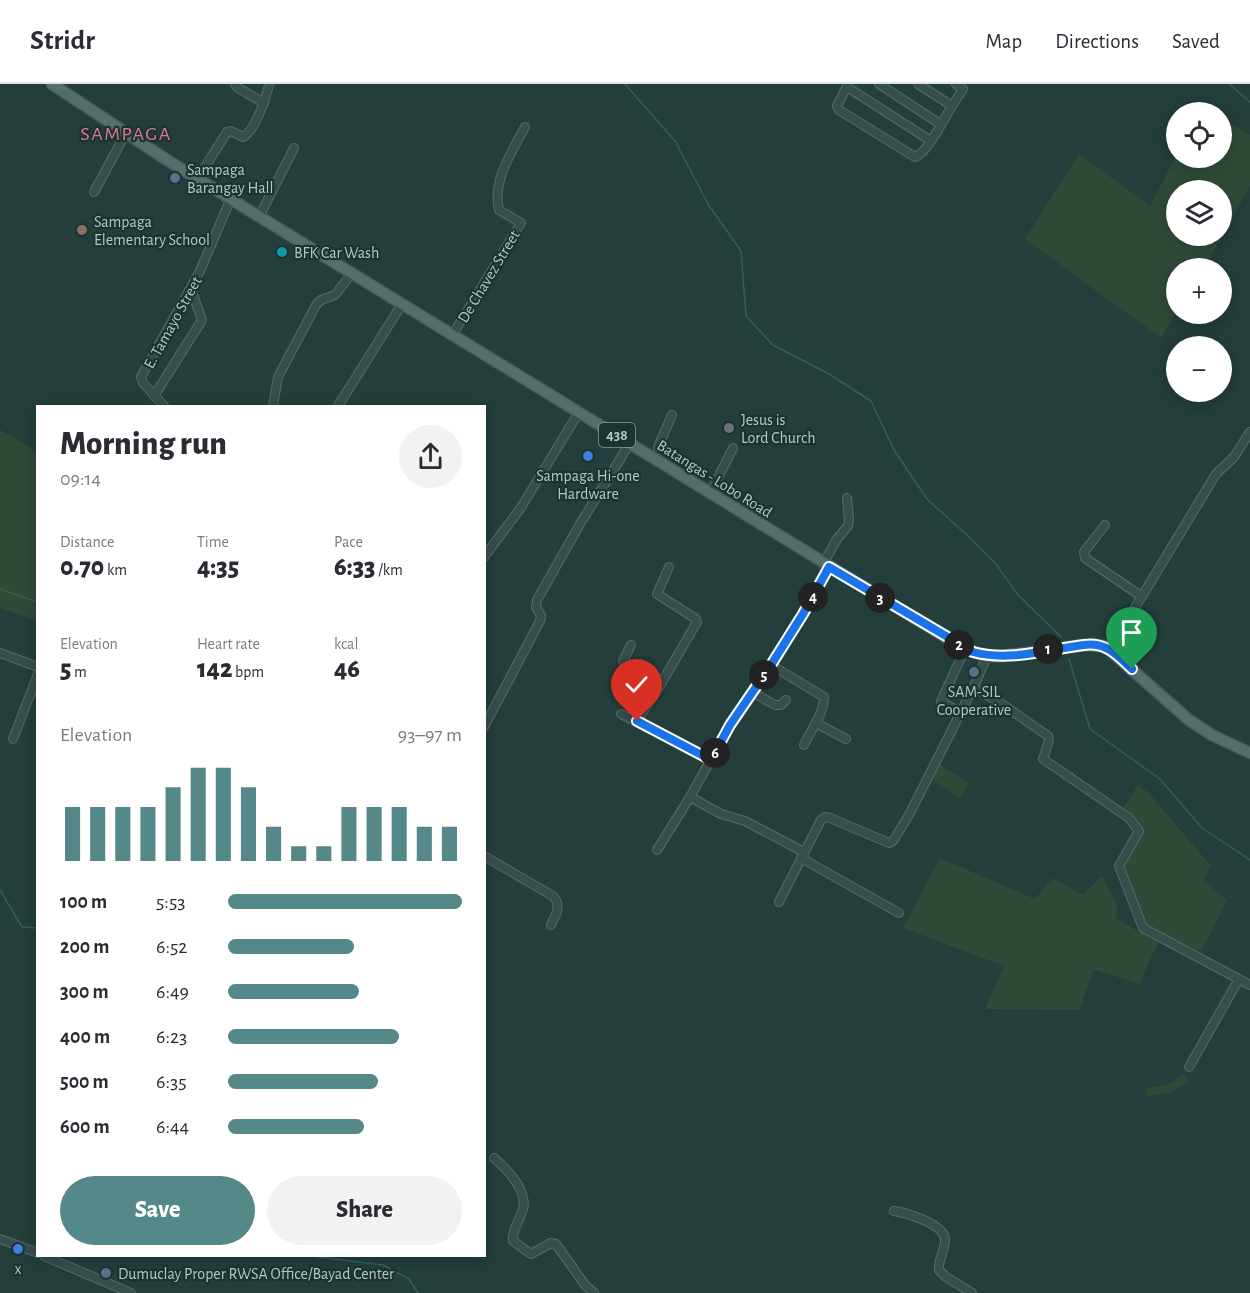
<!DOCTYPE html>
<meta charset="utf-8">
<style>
:root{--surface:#fff;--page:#f2f2f3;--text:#2b2b33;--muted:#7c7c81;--line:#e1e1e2;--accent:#548889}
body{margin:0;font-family:"Alegreya Sans",sans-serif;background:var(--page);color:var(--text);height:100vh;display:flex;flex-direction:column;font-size:22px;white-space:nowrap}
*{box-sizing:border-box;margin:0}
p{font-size:20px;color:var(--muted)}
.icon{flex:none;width:33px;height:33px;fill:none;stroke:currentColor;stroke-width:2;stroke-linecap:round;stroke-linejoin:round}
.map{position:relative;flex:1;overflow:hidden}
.details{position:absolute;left:36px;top:321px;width:450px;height:852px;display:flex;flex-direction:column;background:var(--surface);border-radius:0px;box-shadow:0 3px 15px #0003}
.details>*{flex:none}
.tools{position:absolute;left:1166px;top:18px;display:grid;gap:12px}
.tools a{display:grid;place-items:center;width:66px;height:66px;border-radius:50%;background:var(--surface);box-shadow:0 3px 15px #0003;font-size:30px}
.pin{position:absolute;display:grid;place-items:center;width:51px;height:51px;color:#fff;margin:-62px -26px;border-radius:50% 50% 50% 0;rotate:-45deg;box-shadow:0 0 6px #0007}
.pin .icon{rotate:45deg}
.km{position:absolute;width:30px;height:30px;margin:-15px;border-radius:50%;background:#222;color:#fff;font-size:16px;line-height:30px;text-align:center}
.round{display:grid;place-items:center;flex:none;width:63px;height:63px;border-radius:32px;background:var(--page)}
.head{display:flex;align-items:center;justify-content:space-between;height:102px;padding:0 24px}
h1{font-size:33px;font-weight:800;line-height:45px}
.metrics{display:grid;grid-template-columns:repeat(3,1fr);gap:9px;height:102px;padding:6px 24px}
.metrics div{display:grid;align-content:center}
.metrics b{font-size:26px;font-weight:800}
.metrics small{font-size:16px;font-weight:400}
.metrics p{font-size:16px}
.chart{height:168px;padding:12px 24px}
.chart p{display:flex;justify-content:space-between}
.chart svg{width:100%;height:108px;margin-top:6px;stroke:var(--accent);stroke-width:6}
.cta{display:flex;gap:12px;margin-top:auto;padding:12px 24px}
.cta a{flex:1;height:69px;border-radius:36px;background:var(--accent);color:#fff;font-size:24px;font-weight:800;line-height:69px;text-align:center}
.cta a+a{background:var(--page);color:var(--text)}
ul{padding:0 24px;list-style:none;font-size:20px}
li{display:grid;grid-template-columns:96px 72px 1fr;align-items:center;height:45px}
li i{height:15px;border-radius:8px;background:var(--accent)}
header{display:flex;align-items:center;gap:36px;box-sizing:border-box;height:84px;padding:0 30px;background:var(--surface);border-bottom:2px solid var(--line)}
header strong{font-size:28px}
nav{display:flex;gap:33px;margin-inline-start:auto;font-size:21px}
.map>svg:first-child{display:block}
.green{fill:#304a38;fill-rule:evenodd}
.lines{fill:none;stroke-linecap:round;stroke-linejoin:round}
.stream{stroke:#325f5b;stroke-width:1.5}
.minor-casing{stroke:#556c6a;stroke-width:10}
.major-casing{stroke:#435a58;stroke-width:13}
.minor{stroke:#374e4c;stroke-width:8}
.major{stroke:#556e6b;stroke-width:10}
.route-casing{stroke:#fff;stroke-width:12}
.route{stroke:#1a73e8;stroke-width:8}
.service-dot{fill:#5c6f8a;stroke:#1c3331;stroke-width:2}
.education-dot{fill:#8d6e63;stroke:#1c3331;stroke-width:2}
.culture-dot{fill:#0f9aa8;stroke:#1c3331;stroke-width:2}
.worship-dot{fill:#6b7280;stroke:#1c3331;stroke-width:2}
.shop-dot{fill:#3f7fe0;stroke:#1c3331;stroke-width:2}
.labels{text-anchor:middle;stroke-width:4.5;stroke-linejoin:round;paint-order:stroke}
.shield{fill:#1c3331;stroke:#869c9b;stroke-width:1.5}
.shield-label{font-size:15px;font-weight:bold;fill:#b3c9c8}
.poi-label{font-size:16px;fill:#b3c9c8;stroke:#1c3331;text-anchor:start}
.street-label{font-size:16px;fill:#b3c9c8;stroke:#1c3331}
.quarter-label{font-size:20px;letter-spacing:1.5px;fill:#dd7990;stroke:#1c3331}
</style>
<header>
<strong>Stridr</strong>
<nav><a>Map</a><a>Directions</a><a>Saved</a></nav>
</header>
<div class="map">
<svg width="1250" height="1209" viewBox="0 0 1250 1209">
<rect width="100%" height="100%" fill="#233e3b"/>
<g class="green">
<path d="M 1221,34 L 1250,51 L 1250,102 L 1204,184 L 1176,184 L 1176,229 L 1161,254 L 1025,155 L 1079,70 L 1150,122 L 1176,72 L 1176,74 L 1221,74 ZM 1176,106 L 1221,106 L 1221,152 L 1176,152 Z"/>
<path d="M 0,346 L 37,367 L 37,537 L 0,524 Z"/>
<path d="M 939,680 L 969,699 L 960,714 L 930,694 Z"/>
<path d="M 1138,701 L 1148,708 L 1211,782 L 1203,796 L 1227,816 L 1201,868 L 1143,841 L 1119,783 L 1139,747 L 1124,723 Z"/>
<path d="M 940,774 L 1035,815 L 1052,794 L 1083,811 L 1102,792 L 1117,820 L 1116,834 L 1158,859 L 1139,900 L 1093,885 L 1080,926 L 985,925 L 1004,882 L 903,844 Z"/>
<path d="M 1184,990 L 1189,997 L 1171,1008 L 1147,1013 L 1145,1005 L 1169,1000 Z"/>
</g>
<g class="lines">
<g class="stream">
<path d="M 625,0 L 675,57 L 708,120 L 741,167 L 746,232 L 773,261 L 829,290 L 871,317 L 894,366 L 927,415 L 967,451 L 996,480 L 1018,511 L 1061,553"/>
<path d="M 1229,0 L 1250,18"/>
<path d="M 0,505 L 38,518"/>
<path d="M 1069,575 L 1090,645 L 1160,695 L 1202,744 L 1250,776"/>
<path d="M 0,806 L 22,843 L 38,844"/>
<path d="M 311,1172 L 383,1181 L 409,1195 L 418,1209"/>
</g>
<defs>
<g id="minor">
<path d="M 235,0 L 238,4 L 264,19"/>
<path d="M 848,0 L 837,22 L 839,26 L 915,73 C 928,69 944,34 952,22"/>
<path d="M 879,0 L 940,40"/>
<path d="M 918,0 L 952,22 L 963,5 L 956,0"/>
<path d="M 847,3 L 931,57"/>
<path d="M 198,94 L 227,48 L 231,47 L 243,53 C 255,47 266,14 269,1"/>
<path d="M 94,108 L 126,49"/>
<path d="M 260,131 L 294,64"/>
<path d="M 453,250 L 521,139 L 499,126 C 492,96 512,68 525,43"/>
<path d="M 154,312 L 202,236 L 191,205"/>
<path d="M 164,322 L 143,299 L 141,293 L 200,187 L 231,114"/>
<path d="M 273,322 L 278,293 L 316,221 L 321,216 L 335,211 L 352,189"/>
<path d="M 338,322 L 402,220"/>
<path d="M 658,363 L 672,331"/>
<path d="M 710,409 L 733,364"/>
<path d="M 1105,441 L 1084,468 L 1085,474 L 1141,512"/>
<path d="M 484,473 L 520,425 L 579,328"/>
<path d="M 823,480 L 837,455 L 848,442 L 849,435 L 847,414"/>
<path d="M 631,561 L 623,577 L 662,598"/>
<path d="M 1110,565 L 1216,390 L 1234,373 L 1250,348"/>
<path d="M 0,569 L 38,583"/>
<path d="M 771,581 L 824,613 C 824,629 811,646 804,661"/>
<path d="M 974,604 L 1002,620 L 1048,652 L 1049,657 L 1043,675 L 1129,734 L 1139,747 L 1119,782 L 1143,844 L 1250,901"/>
<path d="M 752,608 L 775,621 L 781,621 L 786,616"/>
<path d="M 960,629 L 941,617 L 965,565"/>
<path d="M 621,630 L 711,676"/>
<path d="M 637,637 L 662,598 L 697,538 L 696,535 L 657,510 L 669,483"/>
<path d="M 816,639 L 846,655"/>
<path d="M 484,643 L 540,537 L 541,532 L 536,523 L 537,516 L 580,440 L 630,359"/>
<path d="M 13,655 L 38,590"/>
<path d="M 690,713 L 721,730 L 745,737 L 804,768"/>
<path d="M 657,766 L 690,713 L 730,641 L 771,581 L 803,530 L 829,484"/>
<path d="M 484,772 L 553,812 C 562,822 556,830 551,841"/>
<path d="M 801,774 L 899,829"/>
<path d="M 779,818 L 821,736 L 825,733 L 830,734 L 889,759 L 893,757 L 909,731 L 975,600 L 987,572"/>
<path d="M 1189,983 L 1239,895"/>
<path d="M 494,1074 C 507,1085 528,1107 523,1125 C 520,1136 512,1145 513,1157 L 531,1170 L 551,1159 L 556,1160 L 585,1201 L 594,1209"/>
<path d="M 894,1127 C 906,1129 946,1140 945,1157 C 945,1167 938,1175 939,1186 L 946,1193 L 972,1209"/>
<path d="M 0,1155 L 38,1169"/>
<path d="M 44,1172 L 131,1209"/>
</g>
<path id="major" d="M 52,0 L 167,76 L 965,565 L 987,572 L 1003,572 L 1084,561 L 1105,562 L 1189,636 L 1212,651 L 1250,669"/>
</defs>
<use href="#minor" class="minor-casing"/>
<use href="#major" class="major-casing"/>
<use href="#minor" class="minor"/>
<use href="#major" class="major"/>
</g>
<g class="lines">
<defs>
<path id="route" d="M 637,637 L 711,676 L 730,641 L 771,581 L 803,530 L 829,483 L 973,568 C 1009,578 1049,565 1084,561 C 1106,558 1117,571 1132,585"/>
</defs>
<use href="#route" class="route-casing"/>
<use href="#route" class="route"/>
</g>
<g class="service-dot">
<circle cx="175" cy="94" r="6"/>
<circle cx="974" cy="588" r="6"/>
<circle cx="106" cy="1189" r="6"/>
</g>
<circle class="education-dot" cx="82" cy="146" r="6"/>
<circle class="culture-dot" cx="282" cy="168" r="6"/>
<circle class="worship-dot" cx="729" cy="344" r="6"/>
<g class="shop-dot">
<circle cx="588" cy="372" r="6"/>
<circle cx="18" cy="1165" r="6"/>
</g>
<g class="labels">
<rect class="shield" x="599" y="339" width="36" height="24" rx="4.5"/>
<g class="shield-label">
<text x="617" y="356">438</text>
</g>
<g class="poi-label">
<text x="187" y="91">Sampaga<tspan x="187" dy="18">Barangay Hall</tspan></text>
<text x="94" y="143">Sampaga<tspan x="94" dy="18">Elementary School</tspan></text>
<text x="294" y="174">BFK Car Wash</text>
<text x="741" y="341">Jesus is<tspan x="741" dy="18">Lord Church</tspan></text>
<text x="588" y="397" text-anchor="middle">Sampaga Hi-one<tspan x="588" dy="18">Hardware</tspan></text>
<text x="974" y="613" text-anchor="middle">SAM-SIL<tspan x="974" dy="18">Cooperative</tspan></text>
<text x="18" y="1190" text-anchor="middle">x</text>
<text x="118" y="1195">Dumuclay Proper RWSA Office/Bayad Center</text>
</g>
<g class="street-label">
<text transform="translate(488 192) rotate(-59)" y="6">De Chavez Street</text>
<text transform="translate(172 238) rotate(-61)" y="6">E. Tamayo Street</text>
<text transform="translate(715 394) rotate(32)" y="6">Batangas - Lobo Road</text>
</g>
<g class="quarter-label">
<text x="126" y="56">SAMPAGA</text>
</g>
</g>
</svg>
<div class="tools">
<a><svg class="icon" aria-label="locate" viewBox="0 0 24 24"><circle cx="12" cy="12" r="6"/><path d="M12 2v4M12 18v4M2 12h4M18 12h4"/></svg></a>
<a><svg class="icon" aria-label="layers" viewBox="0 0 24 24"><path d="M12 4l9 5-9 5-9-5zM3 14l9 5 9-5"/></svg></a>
<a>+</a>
<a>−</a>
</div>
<div class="pin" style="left:1132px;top:585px;background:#1e9e55"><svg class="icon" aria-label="arrive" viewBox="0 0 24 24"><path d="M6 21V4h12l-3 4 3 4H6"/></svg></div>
<div class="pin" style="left:637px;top:637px;background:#d93025"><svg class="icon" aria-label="check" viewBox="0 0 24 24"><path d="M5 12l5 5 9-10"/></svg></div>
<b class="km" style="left:1048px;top:565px">1</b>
<b class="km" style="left:959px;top:561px">2</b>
<b class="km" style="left:880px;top:514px">3</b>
<b class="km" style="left:813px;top:513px">4</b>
<b class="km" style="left:764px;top:591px">5</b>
<b class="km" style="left:715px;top:669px">6</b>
<section class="details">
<div class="head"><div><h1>Morning run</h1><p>09:14</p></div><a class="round"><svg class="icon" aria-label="share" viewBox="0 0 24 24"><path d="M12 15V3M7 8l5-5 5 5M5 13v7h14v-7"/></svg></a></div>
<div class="metrics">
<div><p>Distance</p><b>0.70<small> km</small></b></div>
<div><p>Time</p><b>4:35</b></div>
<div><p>Pace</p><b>6:33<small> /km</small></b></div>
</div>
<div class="metrics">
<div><p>Elevation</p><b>5<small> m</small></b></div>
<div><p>Heart rate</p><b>142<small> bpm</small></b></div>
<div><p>kcal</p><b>46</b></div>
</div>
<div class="chart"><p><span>Elevation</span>93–97 m</p>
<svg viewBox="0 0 160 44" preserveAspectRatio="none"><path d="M5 44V22M15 44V22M25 44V22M35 44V22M45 44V14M55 44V6M65 44V6M75 44V14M85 44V30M95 44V38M105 44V38M115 44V22M125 44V22M135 44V22M145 44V30M155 44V30"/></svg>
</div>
<ul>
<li><b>100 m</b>5:53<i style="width:100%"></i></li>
<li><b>200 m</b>6:52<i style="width:54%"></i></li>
<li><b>300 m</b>6:49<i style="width:56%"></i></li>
<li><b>400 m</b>6:23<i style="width:73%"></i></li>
<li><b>500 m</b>6:35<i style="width:64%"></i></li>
<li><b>600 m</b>6:44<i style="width:58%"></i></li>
</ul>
<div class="cta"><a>Save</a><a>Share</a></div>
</section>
</div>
